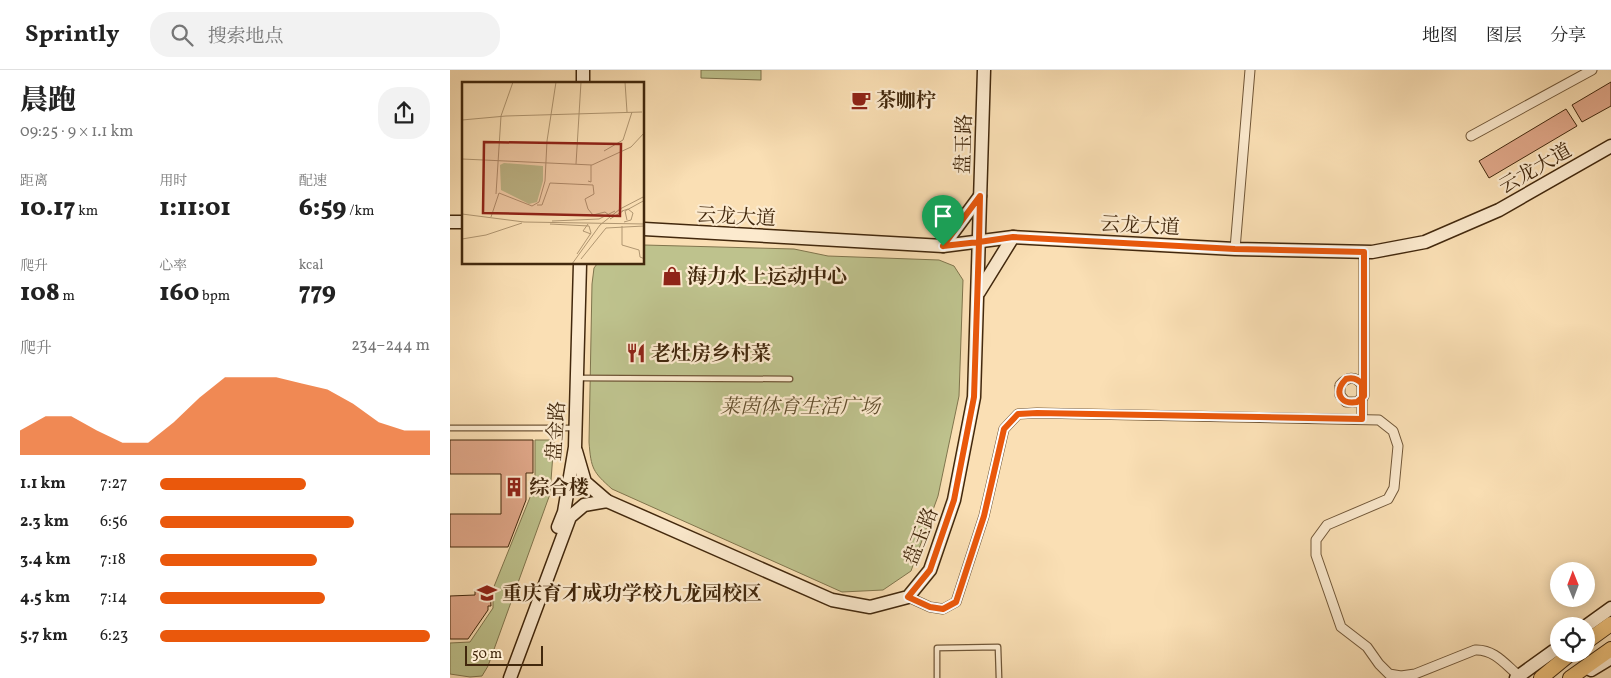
<!DOCTYPE html>
<html lang="zh">
<meta charset="utf-8">
<style>
:root{--surface:#fff;--page:#f2f2f2;--text:#222;--muted:#767676;--line:#e0e0e0;--accent:#ea580c}
body{margin:0;font-family:Vollkorn,"Noto Serif SC",serif;background:var(--page);color:var(--text);height:100vh;display:flex;flex-direction:column;font-size:19px;white-space:nowrap}
*{box-sizing:border-box;margin:0}
p{font-size:16px;color:var(--muted)}
.icon{flex:none;width:28px;height:28px;fill:none;stroke:currentColor;stroke-width:2;stroke-linecap:round;stroke-linejoin:round}
.map{position:relative;flex:1;overflow:hidden}
.drawer{display:flex;flex-direction:column;background:var(--surface);width:450px}
.drawer>*{flex:none}
.needle{width:32px;rotate:359deg}
.tools{position:absolute;left:1100px;top:492px;display:grid;gap:10px}
.tools a{display:grid;place-items:center;width:45px;height:45px;border-radius:50%;background:var(--surface);box-shadow:0 2px 12px #0003;font-size:25px}
.scale{position:absolute;left:15px;bottom:12px;width:78px;box-sizing:border-box;padding-left:5px;border:2px solid #42280d;border-top:0;font-size:14px;line-height:18px;white-space:nowrap;color:#42280d;-webkit-text-stroke:4px #fceace;paint-order:stroke}
.pin{position:absolute;display:grid;place-items:center;width:42px;height:42px;color:#fff;margin:-51px -21px;border-radius:50% 50% 50% 0;rotate:-45deg;box-shadow:0 0 5px #0007}
.pin .icon{rotate:45deg}
.round{display:grid;place-items:center;flex:none;width:52px;height:52px;border-radius:20px;background:var(--page)}
.summary{display:flex;align-items:center;justify-content:space-between;height:85px;padding:0 20px}
h1{font-size:28px;font-weight:800;line-height:38px}
.figures{display:grid;grid-template-columns:repeat(3,1fr);gap:8px;height:85px;padding:5px 20px}
.figures div{display:grid;align-content:center}
.figures b{font-size:25px;font-weight:800}
.figures small{font-size:14px;font-weight:400}
.figures p{font-size:14px}
.chart{height:140px;padding:10px 20px}
.chart p{display:flex;justify-content:space-between}
.chart svg{width:100%;height:90px;margin-top:5px;fill:var(--accent);opacity:.7}
ul{padding:0 20px;list-style:none;font-size:16px}
li{display:grid;grid-template-columns:80px 60px 1fr;align-items:center;height:38px}
li i{height:12px;border-radius:6px;background:var(--accent)}
header{display:flex;align-items:center;gap:30px;box-sizing:border-box;height:70px;padding:0 25px;background:var(--surface);border-bottom:1px solid var(--line)}
header strong{font-size:24px}
nav{display:flex;gap:28px;margin-inline-start:auto;font-size:18px}
.search{width:350px;height:45px;background:var(--page);display:flex;align-items:center;gap:12px;box-sizing:border-box;padding:0 18px;border-radius:20px;color:var(--muted);font-size:19px}
main{display:flex;flex:1;min-height:0}
.map>svg:first-child{display:block}
.green{fill:#bec28d;stroke:#80754d}
.building{fill:#e1a88a;stroke:#42280d}
.lines{fill:none;stroke-linecap:round;stroke-linejoin:round}
.lane-casing{stroke:#705637;stroke-width:7}
.street-casing{stroke:#705637;stroke-width:11}
.secondary-casing{stroke:#42280d;stroke-width:15}
.primary-casing{stroke:#42280d;stroke-width:16}
.lane{stroke:#fceace;stroke-width:4.5}
.street{stroke:#fceace;stroke-width:9}
.secondary{stroke:#fceace;stroke-width:12}
.primary{stroke:#edc07a;stroke-width:14}
.street-bridge-casing{stroke:#705637;stroke-width:11;stroke-linecap:butt}
.street-bridge{stroke:#fceace;stroke-width:9}
.route-casing{stroke:#fff;stroke-width:10}
.route{stroke:#ea580c;stroke-width:6}
.labels{text-anchor:middle;stroke-width:4.5;stroke-linejoin:round;paint-order:stroke}
.poi-label{font-size:20px;font-weight:bold;fill:#42280d;stroke:#fceace;text-anchor:start}
.street-label{font-size:20px;fill:#42280d;stroke:#fceace}
.park-label{font-size:20px;font-style:italic;fill:#614e2d;stroke:#fceace}
.inset-road{fill:none;stroke:#b09671;stroke-width:1}
.view{fill:#8f2418;fill-opacity:0.15;stroke:#8f2418;stroke-width:2.5}
.inset-edge{fill:none;stroke:#42280d;stroke-width:2.5}
</style>
<header>
<strong>Sprintly</strong>
<div class="search"><svg class="icon" aria-label="search" viewBox="0 0 24 24"><circle cx="10" cy="10" r="6"/><path d="M15 15l6 6"/></svg>搜索地点</div>
<nav><a>地图</a><a>图层</a><a>分享</a></nav>
</header>
<main>
<section class="drawer">
<div class="summary"><div><h1>晨跑</h1><p>09:25 · 9 × 1.1 km</p></div><a class="round"><svg class="icon" aria-label="share" viewBox="0 0 24 24"><path d="M12 15V3M7 8l5-5 5 5M5 13v7h14v-7"/></svg></a></div>
<div class="figures">
<div><p>距离</p><b>10.17<small> km</small></b></div>
<div><p>用时</p><b>1:11:01</b></div>
<div><p>配速</p><b>6:59<small> /km</small></b></div>
</div>
<div class="figures">
<div><p>爬升</p><b>108<small> m</small></b></div>
<div><p>心率</p><b>160<small> bpm</small></b></div>
<div><p>kcal</p><b>779</b></div>
</div>
<div class="chart"><p><span>爬升</span>234–244 m</p>
<svg viewBox="0 0 160 44" preserveAspectRatio="none"><path d="M0 44V32L10 25L20 25L30 32L40 38L50 38L60 28L70 16L80 6L90 6L100 6L110 9L120 12L130 19L140 28L150 32L160 32V44z"/></svg>
</div>
<ul>
<li><b>1.1 km</b>7:27<i style="width:54%"></i></li>
<li><b>2.3 km</b>6:56<i style="width:72%"></i></li>
<li><b>3.4 km</b>7:18<i style="width:58%"></i></li>
<li><b>4.5 km</b>7:14<i style="width:61%"></i></li>
<li><b>5.7 km</b>6:23<i style="width:100%"></i></li>
</ul>
</section>
<div class="map">
<svg width="1161" height="608" viewBox="0 0 1161 608">
<rect width="100%" height="100%" fill="#fadfb4"/>
<filter id="stains"><feTurbulence type="fractalNoise" baseFrequency=".004" numOctaves="4"/><feColorMatrix values="0 0 0 0 .2 0 0 0 0 .09 0 0 0 0 .02 0 0 0 .5 -.17"/></filter>
<radialGradient id="worn" r=".72"><stop offset=".6" stop-color="#630" stop-opacity="0"/><stop offset="1" stop-color="#630" stop-opacity=".3"/></radialGradient>
<g class="green">
<path d="M 251,0 L 311,0 L 311,10 L 251,8 Z"/>
<path d="M 194,175 L 344,179 L 378,186 L 489,190 L 504,196 L 513,210 L 509,326 L 488,426 L 461,501 L 433,520 L 392,522 L 162,419 C 143,402 141,399 139,372 L 142,214 L 144,198 L 147,194 L 194,194 Z"/>
<path d="M 85,370 L 104,370 L 100,424 L 38,596 L 32,606 L 20,607 L 0,604 L 0,573 L 20,572 L 43,538 L 43,519 L 85,415 Z"/>
</g>
<g class="building">
<path d="M 1161,12 L 1161,36 L 1132,52 L 1122,35 Z"/>
<path d="M 1116,39 L 1127,56 L 1039,108 L 1029,91 Z"/>
<path d="M 0,370 L 83,370 L 83,403 L 76,403 L 76,430 L 58,477 L 0,477 L 0,444 L 51,444 L 51,404 L 0,404 Z"/>
<path d="M 25,520 L 40,520 L 41,536 L 38,536 L 38,540 L 18,569 L 0,569 L 0,526 L 25,525 Z"/>
</g>
<g class="lines">
<defs>
<g id="lane">
<path d="M 128,308 L 340,309"/>
<path d="M 0,358 L 124,358"/>
<path d="M 487,608 L 487,578 L 548,577 L 549,608"/>
</g>
<g id="street">
<path d="M 1021,66 L 1142,0"/>
<path d="M 785,179 L 800,0"/>
<path d="M 914,182 L 914,326"/>
<path d="M 890,315 C 897,307 905,305 912,315 L 912,349"/>
<path d="M 458,527 L 480,537 L 493,539 L 506,532 L 534,446 L 554,359 L 568,344 L 587,343 L 929,350 L 943,361 L 948,376 L 944,418 L 938,429 L 877,455 L 866,470 L 866,485 L 891,557 L 917,577 L 929,594 L 939,604 L 951,606 L 965,604 L 1025,580 C 1044,579 1055,594 1069,606"/>
</g>
<g id="secondary">
<path d="M 133,14 L 133,0"/>
<path d="M 0,152 L 14,152"/>
<path d="M 194,159 L 493,176 L 563,167 L 785,179 L 922,182 L 975,172 L 1049,140 L 1161,76"/>
<path d="M 493,176 L 530,126"/>
<path d="M 529,222 L 563,167"/>
<path d="M 126,381 L 135,412 L 157,431"/>
<path d="M 108,457 L 114,442 L 125,377 L 130,194"/>
<path d="M 1136,556 L 1161,538"/>
<path d="M 1141,600 L 1161,588"/>
<path d="M 60,608 L 120,447 L 134,435 L 157,431 L 382,530 L 420,537 L 458,527 L 480,500 L 504,430 L 524,327 L 534,0"/>
<path d="M 1066,608 L 1109,577"/>
</g>
<g id="primary">
<path d="M 1136,572 L 1161,554"/>
<path d="M 1091,608 L 1120,584"/>
<path d="M 1120,608 L 1161,579"/>
</g>
</defs>
<use href="#lane" class="lane-casing"/>
<use href="#street" class="street-casing"/>
<use href="#secondary" class="secondary-casing"/>
<use href="#primary" class="primary-casing"/>
<use href="#lane" class="lane"/>
<use href="#street" class="street"/>
<use href="#secondary" class="secondary"/>
<use href="#primary" class="primary"/>
<defs>
<path id="street-bridge" d="M 890,315 L 890,325 L 896,332 L 907,332 L 914,326"/>
</defs>
<use href="#street-bridge" class="street-bridge-casing"/>
<use href="#street-bridge" class="street-bridge"/>
</g>
<g class="lines">
<defs>
<path id="route" d="M 493,176 L 529,172 L 524,327 L 504,430 L 480,500 L 458,527 L 480,537 L 493,539 L 506,532 L 534,446 L 554,359 L 568,344 L 587,343 L 912,349 L 912,314 C 908,309 903,307 896,309 C 884,321 889,335 907,332 L 914,326 L 914,182 L 785,179 L 563,167 L 529,172 L 530,126 L 493,176"/>
</defs>
<use href="#route" class="route-casing"/>
<use href="#route" class="route"/>
</g>
<defs>
<symbol id="cafe-bare" viewBox="-9 -9 18 18"><path d="M-5.5-4.5H6V0H3Q3 3.5 0 3.5H-2.5Q-5.5 3.5-5.5 0ZM3-3.2v2h1.7v-2ZM-6 4.5H4V6H-6Z" fill="#8f2418" stroke="#fceace" stroke-width="2.5" paint-order="stroke"/></symbol>
<symbol id="shop-bare" viewBox="-9 -9 18 18"><path d="M-5-2.5h2.3a2.7 3.5 0 0 1 5.4 0H5L5.5 6h-11ZM-1.5-2.5h3a1.5 2.3 0 0 0-3 0Z" fill="#8f2418" stroke="#fceace" stroke-width="2.5" paint-order="stroke"/></symbol>
<symbol id="restaurant-bare" viewBox="-9 -9 18 18"><path d="M-5-6h1v4h1v-4h1v4h1v-4h1v5L-1.5 .5V6h-2V.5L-5-1ZM5-6V6H3V1.5H1.5Q1.5-4 5-6Z" fill="#8f2418" stroke="#fceace" stroke-width="2.5" paint-order="stroke"/></symbol>
<symbol id="building-bare" viewBox="-9 -9 18 18"><path d="M-4-6H4V6H1V3H-1V6H-4ZM-2.5-4.3h1.7v1.8h-1.7ZM.8-4.3h1.7v1.8H.8ZM-2.5-1h1.7V.8h-1.7ZM.8-1h1.7V.8H.8Z" fill="#8f2418" stroke="#fceace" stroke-width="2.5" paint-order="stroke"/></symbol>
<symbol id="school-bare" viewBox="-9 -9 18 18"><path d="M0-5L7-2L0 1L-7-2ZM-4 1L0 2.5L4 1V4Q0 6-4 4Z" fill="#8f2418" stroke="#fceace" stroke-width="2.5" paint-order="stroke"/></symbol>
</defs>
<g fill-rule="evenodd">
<use href="#cafe-bare" x="397" y="16" width="28" height="28"/>
<use href="#shop-bare" x="208" y="192" width="28" height="28"/>
<use href="#restaurant-bare" x="172" y="269" width="28" height="28"/>
<use href="#building-bare" x="50" y="403" width="28" height="28"/>
<use href="#school-bare" x="23" y="509" width="28" height="28"/>
</g>
<g class="labels">
<g class="poi-label">
<text x="426" y="37">茶咖柠</text>
<text x="237" y="213">海力水上运动中心</text>
<text x="201" y="290">老灶房乡村菜</text>
<text x="79" y="424">综合楼</text>
<text x="52" y="530">重庆育才成功学校九龙园校区</text>
</g>
<g class="street-label">
<text transform="translate(513 74) rotate(-88)" y="7">盘玉路</text>
<text transform="translate(1085 98) rotate(-30)" y="7">云龙大道</text>
<text transform="translate(286 146) rotate(3)" y="7">云龙大道</text>
<text transform="translate(690 155) rotate(3)" y="7">云龙大道</text>
<text transform="translate(105 361) rotate(-86)" y="7">盘金路</text>
<text transform="translate(470 466) rotate(-68)" y="7">盘玉路</text>
</g>
<g class="park-label">
<text x="350" y="343">莱茵体育生活广场</text>
</g>
</g>
<g transform="translate(12 12)">
<rect width="182" height="182" fill="#fadfb4"/>
<path d="M 42,81 L 81,84 L 81,99 L 75,120 L 67,122 L 39,108 L 38,83 Z" fill="#bec28d"/>
<path class="inset-road" d="M 163,0 L 165,30M 0,38 L 44,34 L 180,30M 142,69 L 161,58 L 170,30M 0,77 L 130,83 L 169,65 L 183,50M 114,82 L 119,0M 126,99 L 129,100 L 129,83M 34,112 L 39,34 L 51,0M 75,123 L 80,123 L 88,101 L 131,103 L 132,112 L 123,117 L 126,127 L 131,133 L 143,130 L 147,133M 160,129 L 166,127 L 171,131 L 169,138 L 162,140M 0,132 L 62,140 L 183,142M 29,135 L 37,111 L 70,124 L 77,120 L 83,99 L 85,59 L 94,0M 148,137 L 161,129M 165,138 L 163,129 L 183,118M 90,139 L 137,137 L 153,129M 88,142 L 127,144 L 129,151 L 115,172M 126,142 L 121,149 L 129,152M 160,144 L 160,163 L 177,168 L 178,175 L 183,177M 0,157 L 24,153 L 60,141M 119,177 L 144,146 L 182,144M 110,182 L 138,143 L 158,127 L 183,114"/>
<path class="view" d="M 22,60 L 159,62 L 158,134 L 21,131 Z"/>
<rect width="182" height="182" class="inset-edge"/>
</g>
<rect width="100%" height="100%" filter="url(#stains)"/>
<rect width="100%" height="100%" fill="url(#worn)"/>
</svg>
<div class="tools">
<a><svg class="needle" viewBox="-14 -14 28 28"><path d="M0-13l5 13h-10z" fill="#e53935"/><path d="M0 13l5-13h-10z" fill="#767676"/></svg></a>
<a><svg class="icon" aria-label="locate" viewBox="0 0 24 24"><circle cx="12" cy="12" r="6"/><path d="M12 2v4M12 18v4M2 12h4M18 12h4"/></svg></a>
</div>
<div class="scale">50 m</div>
<div class="pin" style="left:493px;top:176px;background:#1e9e55"><svg class="icon" aria-label="arrive" viewBox="0 0 24 24"><path d="M6 21V4h12l-3 4 3 4H6"/></svg></div>
</div>
</main>
